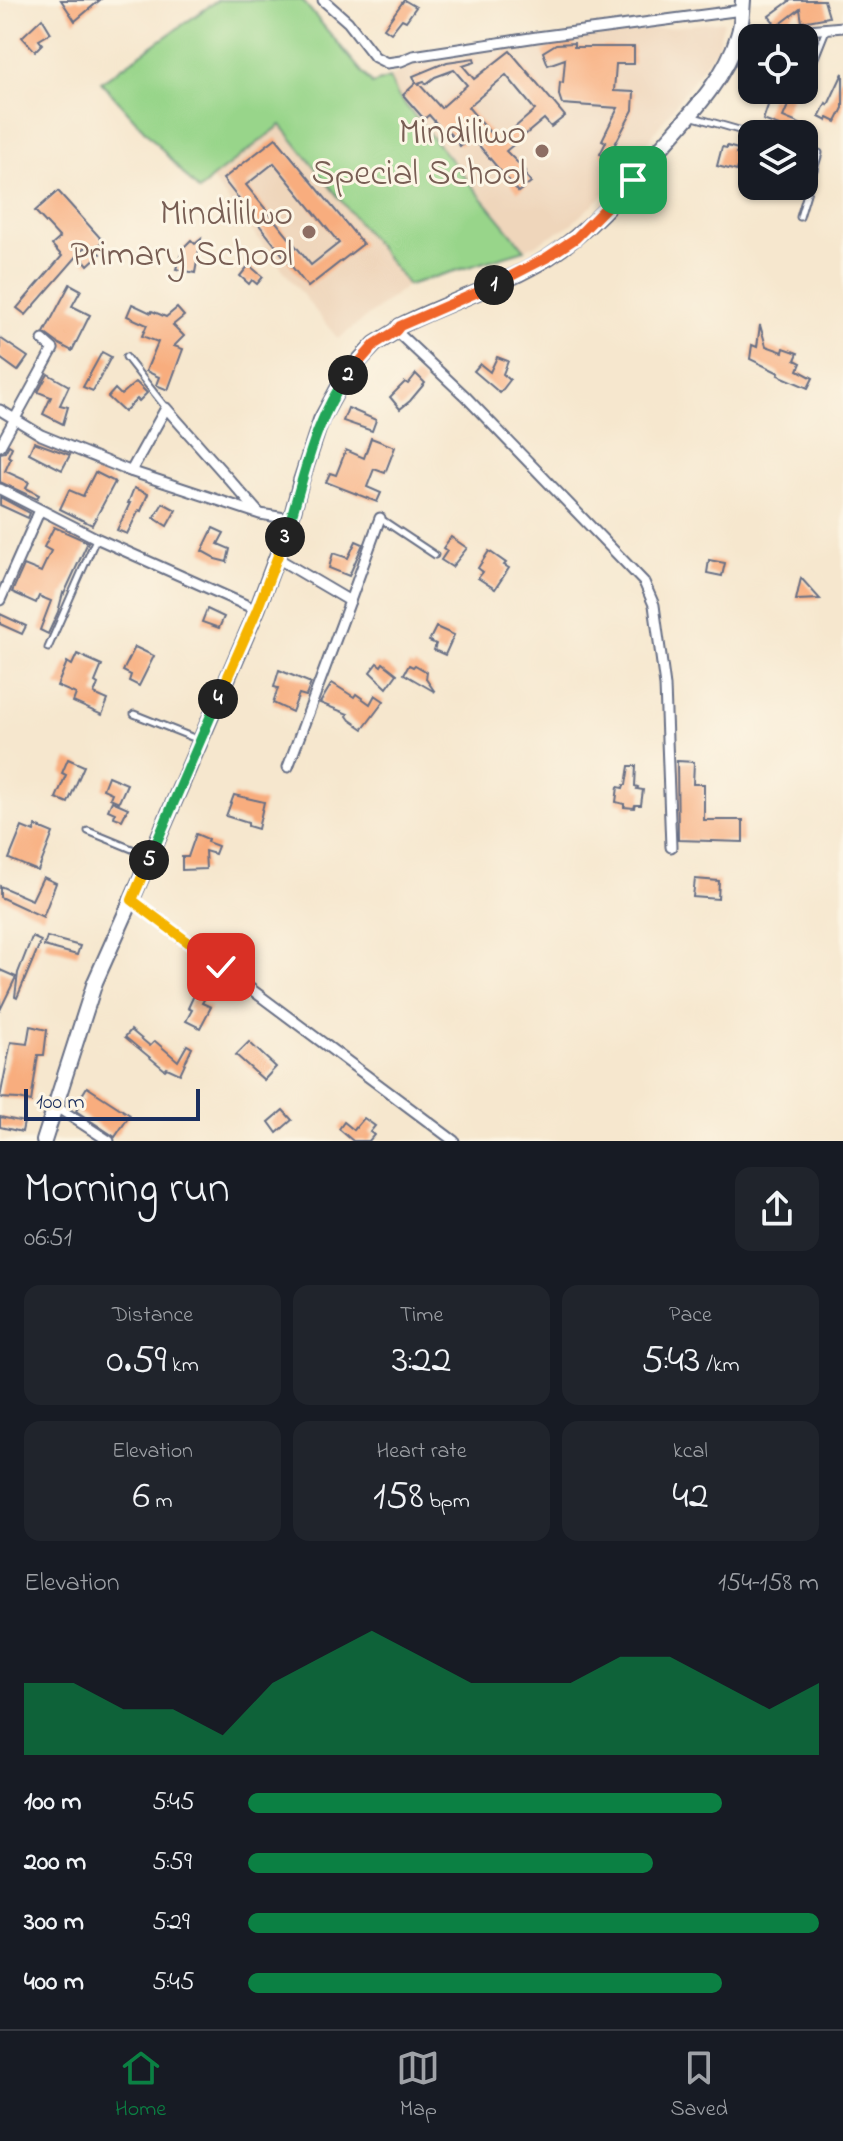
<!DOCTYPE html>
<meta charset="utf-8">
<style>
:root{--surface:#171b24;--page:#20242c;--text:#f1f3f6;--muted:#9ea1a6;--line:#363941;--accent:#0b8043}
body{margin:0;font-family:"Indie Flower",sans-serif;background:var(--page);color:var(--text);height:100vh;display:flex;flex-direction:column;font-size:30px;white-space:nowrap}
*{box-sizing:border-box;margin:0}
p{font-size:26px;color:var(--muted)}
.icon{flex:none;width:44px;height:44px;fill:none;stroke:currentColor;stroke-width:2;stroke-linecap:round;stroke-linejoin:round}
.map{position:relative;height:1141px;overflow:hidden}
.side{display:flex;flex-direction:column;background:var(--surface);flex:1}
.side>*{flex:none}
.fabs{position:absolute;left:738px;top:24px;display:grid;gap:16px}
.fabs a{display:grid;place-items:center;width:80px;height:80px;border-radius:16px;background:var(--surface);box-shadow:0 2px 6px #0004;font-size:40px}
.scale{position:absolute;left:24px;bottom:20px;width:176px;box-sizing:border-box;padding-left:8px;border:4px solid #1b2f5e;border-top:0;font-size:22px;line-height:28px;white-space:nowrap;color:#1b2f5e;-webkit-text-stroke:6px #fcf5e5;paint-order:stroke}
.pin{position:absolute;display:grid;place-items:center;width:68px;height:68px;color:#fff;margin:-34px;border-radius:16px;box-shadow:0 4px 12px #0006}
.km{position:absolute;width:40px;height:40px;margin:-20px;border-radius:50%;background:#222;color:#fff;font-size:22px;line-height:40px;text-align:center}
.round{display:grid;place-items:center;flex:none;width:84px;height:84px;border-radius:16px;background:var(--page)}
.head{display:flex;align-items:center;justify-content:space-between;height:136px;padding:0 24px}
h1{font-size:44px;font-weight:600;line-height:60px}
.figures{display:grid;grid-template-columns:repeat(3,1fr);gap:12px;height:136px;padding:8px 24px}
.figures div{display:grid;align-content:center;border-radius:16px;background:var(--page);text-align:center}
.figures b{font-size:40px;font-weight:600}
.figures small{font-size:22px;font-weight:400}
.figures p{font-size:22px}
.chart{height:224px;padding:16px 24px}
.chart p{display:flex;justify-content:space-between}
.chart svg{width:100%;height:144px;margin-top:8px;fill:var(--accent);opacity:.7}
ul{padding:0 24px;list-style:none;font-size:26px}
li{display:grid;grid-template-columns:128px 96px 1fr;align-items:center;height:60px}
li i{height:20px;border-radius:10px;background:var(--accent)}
.menu{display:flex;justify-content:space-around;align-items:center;height:112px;border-top:2px solid var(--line);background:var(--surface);font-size:22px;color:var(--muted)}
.menu a{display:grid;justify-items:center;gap:4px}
.menu .selected{color:var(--accent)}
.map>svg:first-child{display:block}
.built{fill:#efd6bb}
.garden{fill:#98d58a;stroke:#5a8274;stroke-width:2}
.building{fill:#f8ad7e;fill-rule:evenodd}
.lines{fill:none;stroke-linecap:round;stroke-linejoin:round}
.service-casing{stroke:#686f85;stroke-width:9}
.minor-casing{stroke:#686f85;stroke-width:13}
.secondary-casing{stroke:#686f85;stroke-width:18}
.service{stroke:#fff;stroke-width:5}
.minor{stroke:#fff;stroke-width:9}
.secondary{stroke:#fff;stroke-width:14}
.split-1-casing{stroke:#fff;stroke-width:16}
.split-2-casing{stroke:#fff;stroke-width:16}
.split-3-casing{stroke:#fff;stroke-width:16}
.split-4-casing{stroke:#fff;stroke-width:16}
.split-5-casing{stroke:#fff;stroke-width:16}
.split-6-casing{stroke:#fff;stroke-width:16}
.split-1{stroke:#f0652b;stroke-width:10}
.split-2{stroke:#f0652b;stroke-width:10}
.split-3{stroke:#22a559;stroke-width:10}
.split-4{stroke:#f5b400;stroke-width:10}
.split-5{stroke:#22a559;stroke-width:10}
.split-6{stroke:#f5b400;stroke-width:10}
.education-dot{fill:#8d6e63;stroke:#fcf5e5;stroke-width:3}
.labels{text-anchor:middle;stroke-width:6;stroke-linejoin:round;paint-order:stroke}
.education-label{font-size:36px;fill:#785e54;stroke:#fcf5e5;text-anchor:end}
</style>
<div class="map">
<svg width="843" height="1141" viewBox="0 0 843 1141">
<rect width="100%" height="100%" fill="#fcf5e5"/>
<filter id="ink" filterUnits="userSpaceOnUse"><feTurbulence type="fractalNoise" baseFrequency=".0125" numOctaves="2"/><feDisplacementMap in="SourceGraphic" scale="16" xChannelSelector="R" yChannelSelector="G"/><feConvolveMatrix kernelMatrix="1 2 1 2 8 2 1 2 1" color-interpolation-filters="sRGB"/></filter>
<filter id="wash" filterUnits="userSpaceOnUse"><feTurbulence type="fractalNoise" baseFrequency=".006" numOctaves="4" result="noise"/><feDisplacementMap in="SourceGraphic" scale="32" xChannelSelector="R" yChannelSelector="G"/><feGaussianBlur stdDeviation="1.8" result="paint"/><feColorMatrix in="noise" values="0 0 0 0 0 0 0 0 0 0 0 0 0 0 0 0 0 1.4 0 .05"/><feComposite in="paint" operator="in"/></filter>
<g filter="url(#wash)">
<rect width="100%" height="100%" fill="#f6e7ce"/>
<g class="built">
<path d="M 724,21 L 717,48 L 619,181 L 570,225 L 525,250 L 398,96 L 389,78 L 415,62 L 497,47 Z"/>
<path d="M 281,125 L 408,285 L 338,339 L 211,179 Z"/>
</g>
<path class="garden" d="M 218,0 L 302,0 L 372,84 L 389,78 L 398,96 L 525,250 L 408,285 L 281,125 L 211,179 L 199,191 L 101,82 Z"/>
<g id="blocks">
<g class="building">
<path d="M 61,0 L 100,0 L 75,21 Z"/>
<path d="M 404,0 L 416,7 L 406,21 L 402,19 L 391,33 L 384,28 Z"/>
<path d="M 791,0 L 824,0 L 829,17 L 802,22 L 800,9 L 779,25 L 776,25 L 769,16 Z"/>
<path d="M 42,18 L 51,33 L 39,40 L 42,44 L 35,51 L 22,37 Z"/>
<path d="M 574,43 L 574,47 L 634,47 L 634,64 L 616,64 L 614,91 L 634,92 L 633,110 L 613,148 L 616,149 L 610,159 L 600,154 L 606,142 L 602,140 L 618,108 L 562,104 L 559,95 L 560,82 L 563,83 L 565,59 L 548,65 L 543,52 L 556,44 Z"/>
<path d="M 510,51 L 565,116 L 551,127 L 544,119 L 506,151 L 526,171 L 524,173 L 531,182 L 518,192 L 471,136 L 460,146 L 447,130 L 444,132 L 429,115 L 424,119 L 403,95 L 416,83 L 413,76 L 447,62 L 474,58 L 475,62 L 463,66 L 474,79 ZM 454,70 L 467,85 L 441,108 L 418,83 L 424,81 L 426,84 L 435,77 ZM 506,75 L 535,110 L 498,142 L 468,107 Z"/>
<path d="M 843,73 L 843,108 L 836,122 L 828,118 L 827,121 L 819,117 L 826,103 L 828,105 Z"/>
<path d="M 779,90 L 792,96 L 783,117 L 800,124 L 797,134 L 786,134 L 787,129 L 763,120 L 771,97 L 775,99 Z"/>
<path d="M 276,138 L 363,244 L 308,287 L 223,179 ZM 274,163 L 339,243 L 311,265 L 246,185 Z"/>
<path d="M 727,146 L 738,149 L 736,154 L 741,155 L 737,171 L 717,166 L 722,147 L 727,148 Z"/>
<path d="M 58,191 L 103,241 L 95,249 L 100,254 L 88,265 L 83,259 L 89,248 L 86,246 L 26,315 L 17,308 L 62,256 L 52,245 L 60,238 L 35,211 Z"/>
<path d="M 201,239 L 195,273 L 176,269 L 183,248 L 191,240 L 195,244 Z"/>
<path d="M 249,265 L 263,277 L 257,284 L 252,280 L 249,284 L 240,276 Z"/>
<path d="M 70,284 L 81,290 L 72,306 L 90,315 L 72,351 L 59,344 L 44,333 Z"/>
<path d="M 132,304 L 151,313 L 152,311 L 166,317 L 177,308 L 184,316 L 173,325 L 184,336 L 174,346 L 183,349 L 168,390 L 156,385 L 159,377 L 146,371 L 158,342 L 142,336 L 147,325 L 127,316 Z"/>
<path d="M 760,325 L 766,346 L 783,352 L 784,348 L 798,353 L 795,360 L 801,363 L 798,370 L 813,378 L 808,388 L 778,375 L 779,373 L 750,359 L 752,345 L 757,347 Z"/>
<path d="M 0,338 L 28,357 L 18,371 L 0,358 Z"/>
<path d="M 102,352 L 111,357 L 93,391 L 83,387 Z"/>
<path d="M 497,357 L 508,361 L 503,374 L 510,380 L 500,393 L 474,371 L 480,364 L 490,372 Z"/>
<path d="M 48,374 L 69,386 L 60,405 L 68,407 L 63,424 L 43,414 L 51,397 L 38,392 Z"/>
<path d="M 416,374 L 425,383 L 410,401 L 400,409 L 390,397 L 405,382 L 408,384 Z"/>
<path d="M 136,382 L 147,393 L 139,401 L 137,399 L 124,412 L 108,397 L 115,389 L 121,395 Z"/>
<path d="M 348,408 L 376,420 L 372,431 L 343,421 Z"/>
<path d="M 371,438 L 395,447 L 385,473 L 374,469 L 367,487 L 381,493 L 377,502 L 326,482 L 330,473 L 336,475 L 346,450 L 364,458 Z"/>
<path d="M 34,442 L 70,455 L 62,470 L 29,453 Z"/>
<path d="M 9,445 L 12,447 L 8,456 L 11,458 L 5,471 L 29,482 L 26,488 L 39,495 L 37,499 L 0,482 L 0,453 L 5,452 Z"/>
<path d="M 95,472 L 115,482 L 92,525 L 60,509 L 69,490 L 83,496 Z"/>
<path d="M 134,488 L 148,494 L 141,511 L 139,510 L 127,534 L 117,530 L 130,503 L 128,503 Z"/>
<path d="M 0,497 L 30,513 L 28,518 L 0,505 Z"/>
<path d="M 163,503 L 176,510 L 167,526 L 154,518 Z"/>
<path d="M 54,527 L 88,542 L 64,594 L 63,593 L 58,612 L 48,634 L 40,630 L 51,601 L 39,596 L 36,603 L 12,592 L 24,565 L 41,572 L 51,551 L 44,547 Z"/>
<path d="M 213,528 L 224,533 L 218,544 L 230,549 L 227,562 L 215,559 L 215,558 L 202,551 Z"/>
<path d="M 451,537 L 467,548 L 452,567 L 441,560 L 447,551 L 443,548 Z"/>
<path d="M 356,541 L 363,544 L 349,576 L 329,568 L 333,553 L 348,558 Z"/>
<path d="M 489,551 L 506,563 L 504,565 L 509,568 L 495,589 L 478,578 L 483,572 L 478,568 Z"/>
<path d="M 709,560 L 725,563 L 722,576 L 707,573 Z"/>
<path d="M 801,578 L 820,599 L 796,600 Z"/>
<path d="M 207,609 L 224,617 L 219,628 L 202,622 Z"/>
<path d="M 0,614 L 26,626 L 22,634 L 0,624 Z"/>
<path d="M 436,627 L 454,635 L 445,655 L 434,650 L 436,644 L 429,641 Z"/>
<path d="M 135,647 L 154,656 L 139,686 L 129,681 L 131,675 L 123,671 Z"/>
<path d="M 77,654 L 102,665 L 95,682 L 98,684 L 94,694 L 108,700 L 102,715 L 73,702 L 76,694 L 57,686 L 67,662 L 72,665 Z"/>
<path d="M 377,663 L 381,666 L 383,663 L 397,674 L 387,688 L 370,672 Z"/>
<path d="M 409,665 L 413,667 L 415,665 L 427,672 L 426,679 L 435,692 L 404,674 Z"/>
<path d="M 279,670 L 311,683 L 306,696 L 299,694 L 292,712 L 273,703 L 278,688 L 274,687 Z"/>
<path d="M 332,683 L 354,697 L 356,694 L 370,704 L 375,695 L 384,701 L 363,729 L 350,720 L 347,716 L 348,714 L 320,703 Z"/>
<path d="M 68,759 L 84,766 L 68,803 L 56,798 L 66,775 L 62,773 Z"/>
<path d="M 677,761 L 694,762 L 693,784 L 704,784 L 704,820 L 743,820 L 743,842 L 678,840 Z"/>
<path d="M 629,766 L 636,766 L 635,786 L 638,787 L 637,789 L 643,790 L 641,805 L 635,805 L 634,808 L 624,807 L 624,804 L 616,802 L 618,787 L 623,788 L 624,785 L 626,785 Z"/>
<path d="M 108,776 L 127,784 L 119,802 L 110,798 L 112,793 L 103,789 Z"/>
<path d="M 234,795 L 264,802 L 258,829 L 248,826 L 248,823 L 226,816 Z"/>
<path d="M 112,801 L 128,808 L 122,820 L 114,817 L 115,813 L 108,810 Z"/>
<path d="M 36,826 L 53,833 L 38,871 L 9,859 L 22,827 L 34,832 Z"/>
<path d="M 196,834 L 208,839 L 207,842 L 218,846 L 215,854 L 205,851 L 206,869 L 182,870 L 182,857 L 188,857 Z"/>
<path d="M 43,877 L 56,883 L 43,917 L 0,897 L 0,886 L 32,900 Z"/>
<path d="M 695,879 L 719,881 L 718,899 L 693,897 Z"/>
<path d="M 32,937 L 41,941 L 17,998 L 15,997 L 18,973 Z"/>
<path d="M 47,937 L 80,946 L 77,955 L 44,946 Z"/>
<path d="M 0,970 L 16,977 L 0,1010 Z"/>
<path d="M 195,993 L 205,998 L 202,1003 L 211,1007 L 200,1028 L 186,1021 L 192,1010 L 188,1008 Z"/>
<path d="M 30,1026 L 47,1030 L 44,1055 L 38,1055 L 31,1102 L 19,1099 L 0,1098 L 11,1042 L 27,1044 Z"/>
<path d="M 131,1030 L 150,1046 L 155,1041 L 178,1061 L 187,1045 L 192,1048 L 180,1074 L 167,1068 L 165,1070 L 125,1037 Z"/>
<path d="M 249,1042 L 276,1067 L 264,1080 L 236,1055 Z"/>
<path d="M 87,1087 L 130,1115 L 115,1137 L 76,1111 L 85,1097 L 82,1095 Z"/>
<path d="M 283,1110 L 292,1120 L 277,1133 L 269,1122 Z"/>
<path d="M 0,1117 L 24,1122 L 22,1132 L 0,1127 Z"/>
<path d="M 364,1118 L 375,1126 L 370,1132 L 374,1135 L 369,1141 L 353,1141 L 339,1129 L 344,1122 L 354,1130 Z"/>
</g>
</g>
</g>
<g filter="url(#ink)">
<use href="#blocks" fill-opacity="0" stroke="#686f85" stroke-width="2"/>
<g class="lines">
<defs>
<g id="service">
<path d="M 812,65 L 826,30"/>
<path d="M 690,116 L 753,134"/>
<path d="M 800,217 L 819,153 L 804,149"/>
<path d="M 126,357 L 166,408"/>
<path d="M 381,519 L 435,555"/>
<path d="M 48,648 L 96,539"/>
<path d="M 134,714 L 199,740"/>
<path d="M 88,831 L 149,856"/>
</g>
<g id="minor">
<path d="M 323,0 L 348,22 L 375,57 L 387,63 L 401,61 L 413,56 L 537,37 L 742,10"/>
<path d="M 739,36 L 843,27"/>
<path d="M 396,331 L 465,396 L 644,582 L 654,605 L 665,686 L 671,847"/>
<path d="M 0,410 L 41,435 L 127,470 L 260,514 L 291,519"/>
<path d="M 0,446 L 53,349 L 43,340"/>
<path d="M 131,471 L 166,408 L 259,513"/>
<path d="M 0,489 L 96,538 L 257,610"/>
<path d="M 277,558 L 350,601 L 288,767"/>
<path d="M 0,600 L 40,510"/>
<path d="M 350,601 L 380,518"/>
<path d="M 132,900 L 454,1141"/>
<path d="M 55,1106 L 109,1141"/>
</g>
<path id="secondary" d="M 44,1141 L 95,982 L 128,908 L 257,610 L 291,519 L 301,481 L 321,420 L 339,387 L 357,363 L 375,344 L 396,331 L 400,326 C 449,301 503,286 549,257 C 592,229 625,189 658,151 C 688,117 725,80 738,36 C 742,25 742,12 743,0"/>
</defs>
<use href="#service" class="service-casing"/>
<use href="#minor" class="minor-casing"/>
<use href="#secondary" class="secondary-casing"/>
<use href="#service" class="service"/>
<use href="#minor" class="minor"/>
<use href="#secondary" class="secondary"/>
</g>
</g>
<g class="lines" filter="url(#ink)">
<defs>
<path id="split-1" d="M 494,285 L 546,258 L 576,238 L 633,180"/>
<path id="split-2" d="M 348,375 L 375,344 L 396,331 L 400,326 L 494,285"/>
<path id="split-3" d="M 285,537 C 304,481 312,423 348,375"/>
<path id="split-4" d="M 218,699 L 257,610 L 285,537"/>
<path id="split-5" d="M 149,860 L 218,699"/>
<path id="split-6" d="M 149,860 L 132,900 L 221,967"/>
</defs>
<use href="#split-1" class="split-1-casing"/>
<use href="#split-2" class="split-2-casing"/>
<use href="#split-3" class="split-3-casing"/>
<use href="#split-4" class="split-4-casing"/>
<use href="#split-5" class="split-5-casing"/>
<use href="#split-6" class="split-6-casing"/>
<use href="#split-1" class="split-1"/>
<use href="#split-2" class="split-2"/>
<use href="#split-3" class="split-3"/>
<use href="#split-4" class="split-4"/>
<use href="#split-5" class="split-5"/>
<use href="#split-6" class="split-6"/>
</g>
<g class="education-dot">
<circle cx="542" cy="151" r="8"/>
<circle cx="309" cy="232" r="8"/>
</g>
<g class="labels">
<g class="education-label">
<text x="526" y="143">Mindiliwo<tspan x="526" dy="41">Special School</tspan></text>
<text x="293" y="224">Mindililwo<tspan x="293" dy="41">Primary School</tspan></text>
</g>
</g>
</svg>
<div class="fabs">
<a><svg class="icon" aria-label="locate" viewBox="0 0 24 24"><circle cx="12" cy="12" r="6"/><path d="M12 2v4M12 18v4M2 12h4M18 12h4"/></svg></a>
<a><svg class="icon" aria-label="layers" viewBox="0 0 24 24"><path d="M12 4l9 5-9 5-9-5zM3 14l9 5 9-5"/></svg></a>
</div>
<div class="scale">100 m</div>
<div class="pin" style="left:633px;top:180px;background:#1e9e55"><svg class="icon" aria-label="arrive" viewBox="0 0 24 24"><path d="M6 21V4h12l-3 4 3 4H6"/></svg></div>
<div class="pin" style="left:221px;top:967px;background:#d93025"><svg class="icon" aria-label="check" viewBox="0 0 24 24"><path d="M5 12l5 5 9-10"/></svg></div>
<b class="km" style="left:494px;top:285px">1</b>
<b class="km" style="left:348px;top:375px">2</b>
<b class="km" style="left:285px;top:537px">3</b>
<b class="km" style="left:218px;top:699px">4</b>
<b class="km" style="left:149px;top:860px">5</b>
</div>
<section class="side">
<div class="head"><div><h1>Morning run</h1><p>06:51</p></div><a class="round"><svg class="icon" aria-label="share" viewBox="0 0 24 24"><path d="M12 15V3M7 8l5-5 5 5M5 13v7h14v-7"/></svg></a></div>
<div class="figures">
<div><p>Distance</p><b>0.59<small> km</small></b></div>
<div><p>Time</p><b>3:22</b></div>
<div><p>Pace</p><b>5:43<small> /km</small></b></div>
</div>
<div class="figures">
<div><p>Elevation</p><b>6<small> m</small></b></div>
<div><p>Heart rate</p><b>158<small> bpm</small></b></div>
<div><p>kcal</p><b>42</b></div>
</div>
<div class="chart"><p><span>Elevation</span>154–158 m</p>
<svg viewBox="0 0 160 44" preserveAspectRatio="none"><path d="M0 44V22L10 22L20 30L30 30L40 38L50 22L60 14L70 6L80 14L90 22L100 22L110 22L120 14L130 14L140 22L150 30L160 22V44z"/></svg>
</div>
<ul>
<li><b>100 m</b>5:45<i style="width:83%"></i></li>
<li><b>200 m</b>5:59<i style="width:71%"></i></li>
<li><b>300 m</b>5:29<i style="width:100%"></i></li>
<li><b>400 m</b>5:45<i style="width:83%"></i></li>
</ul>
</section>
<nav class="menu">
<a class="selected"><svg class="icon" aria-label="home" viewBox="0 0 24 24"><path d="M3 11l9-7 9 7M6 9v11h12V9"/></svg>Home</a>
<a><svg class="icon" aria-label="map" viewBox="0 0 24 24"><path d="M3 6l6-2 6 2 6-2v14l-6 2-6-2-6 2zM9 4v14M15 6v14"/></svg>Map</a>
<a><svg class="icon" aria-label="saved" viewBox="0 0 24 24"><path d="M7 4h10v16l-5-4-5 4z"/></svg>Saved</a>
</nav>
